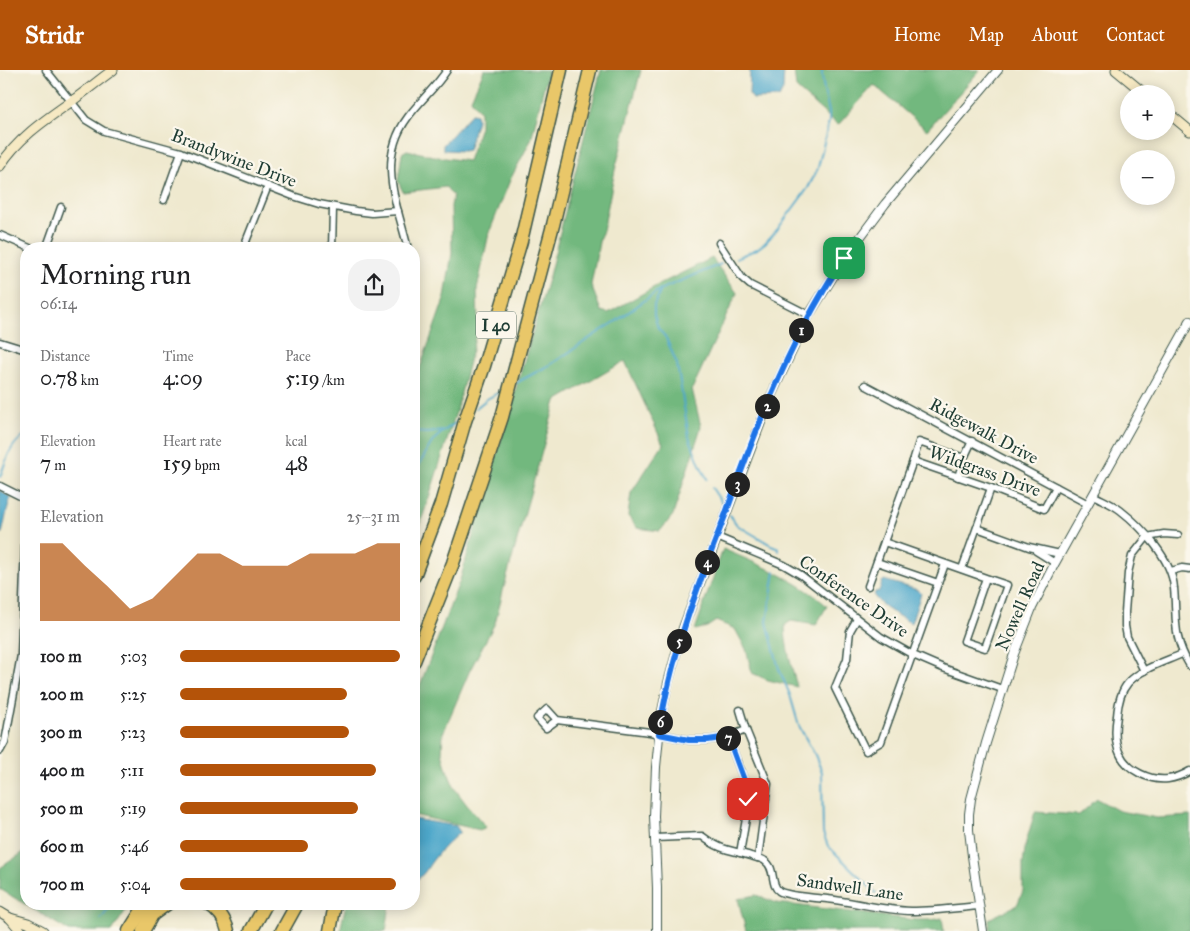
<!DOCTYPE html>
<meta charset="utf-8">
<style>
:root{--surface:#fff;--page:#f2f2f2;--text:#202124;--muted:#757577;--accent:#b45309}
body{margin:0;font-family:"IM FELL Great Primer",serif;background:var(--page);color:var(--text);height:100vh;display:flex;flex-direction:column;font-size:19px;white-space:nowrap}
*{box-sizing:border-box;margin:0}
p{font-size:16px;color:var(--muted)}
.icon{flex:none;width:28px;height:28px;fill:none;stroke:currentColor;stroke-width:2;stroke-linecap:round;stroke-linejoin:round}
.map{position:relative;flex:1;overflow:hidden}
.panel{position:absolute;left:20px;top:172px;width:400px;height:668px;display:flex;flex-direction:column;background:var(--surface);border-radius:20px;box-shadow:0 2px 12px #0003}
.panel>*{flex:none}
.fabs{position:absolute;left:1120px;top:15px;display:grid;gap:10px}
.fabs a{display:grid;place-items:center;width:55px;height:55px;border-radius:50%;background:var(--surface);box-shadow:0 2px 12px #0003;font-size:25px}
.pin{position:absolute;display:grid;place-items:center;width:42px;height:42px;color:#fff;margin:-21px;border-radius:10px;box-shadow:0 2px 8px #0006}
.km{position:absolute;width:25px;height:25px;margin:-12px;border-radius:50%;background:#222;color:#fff;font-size:14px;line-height:25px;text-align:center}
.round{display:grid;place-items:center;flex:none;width:52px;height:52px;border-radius:20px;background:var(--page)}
.summary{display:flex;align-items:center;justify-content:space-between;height:85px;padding:0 20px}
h1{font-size:28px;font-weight:600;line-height:38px}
.metrics{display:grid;grid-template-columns:repeat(3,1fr);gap:8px;height:85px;padding:5px 20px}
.metrics div{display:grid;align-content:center}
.metrics b{font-size:21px;font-weight:600}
.metrics small{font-size:14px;font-weight:400}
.metrics p{font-size:14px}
.chart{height:140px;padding:10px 20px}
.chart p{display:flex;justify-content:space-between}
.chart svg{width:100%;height:90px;margin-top:5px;fill:var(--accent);opacity:.7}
ul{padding:0 20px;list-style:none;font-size:16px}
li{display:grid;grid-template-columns:80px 60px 1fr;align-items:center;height:38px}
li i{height:12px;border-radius:6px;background:var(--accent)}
header{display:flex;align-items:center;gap:30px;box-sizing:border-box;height:70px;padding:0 25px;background:var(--accent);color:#fff}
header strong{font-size:24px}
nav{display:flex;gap:28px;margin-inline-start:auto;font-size:18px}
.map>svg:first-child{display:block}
.forest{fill:#72b87e;stroke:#487a59}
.water{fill:#4da7ca;stroke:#36727f}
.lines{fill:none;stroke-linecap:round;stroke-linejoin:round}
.stream{stroke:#4da7ca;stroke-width:2}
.minor-casing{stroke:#3e574b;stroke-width:9}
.tertiary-casing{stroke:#3e574b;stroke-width:10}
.secondary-casing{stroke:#3e574b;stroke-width:11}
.motorway-casing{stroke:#3e574b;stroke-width:15}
.minor{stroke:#fff;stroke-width:6}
.tertiary{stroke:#fff;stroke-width:8}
.secondary{stroke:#f6e9c3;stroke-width:9}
.motorway{stroke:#e9c769;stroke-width:12}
.route-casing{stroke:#fff;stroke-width:10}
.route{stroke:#1a73e8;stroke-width:6}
.labels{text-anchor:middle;stroke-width:4.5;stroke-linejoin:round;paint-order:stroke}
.shield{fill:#fbf7ec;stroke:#61756b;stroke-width:1}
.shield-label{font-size:16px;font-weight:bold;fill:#1f3d34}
.street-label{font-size:18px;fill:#1f3d34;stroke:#fbf7ec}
</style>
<header>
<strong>Stridr</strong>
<nav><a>Home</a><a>Map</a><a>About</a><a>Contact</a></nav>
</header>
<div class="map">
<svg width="1190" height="861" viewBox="0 0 1190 861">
<rect width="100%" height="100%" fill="#fbf7ec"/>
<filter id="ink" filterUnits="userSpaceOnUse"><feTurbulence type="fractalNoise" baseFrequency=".02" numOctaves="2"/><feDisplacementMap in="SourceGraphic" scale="10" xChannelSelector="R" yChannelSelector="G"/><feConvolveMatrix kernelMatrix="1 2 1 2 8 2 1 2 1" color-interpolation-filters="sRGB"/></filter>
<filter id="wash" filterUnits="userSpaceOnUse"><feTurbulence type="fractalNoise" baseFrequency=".0096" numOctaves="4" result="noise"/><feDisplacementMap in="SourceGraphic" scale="20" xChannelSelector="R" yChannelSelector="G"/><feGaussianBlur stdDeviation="1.12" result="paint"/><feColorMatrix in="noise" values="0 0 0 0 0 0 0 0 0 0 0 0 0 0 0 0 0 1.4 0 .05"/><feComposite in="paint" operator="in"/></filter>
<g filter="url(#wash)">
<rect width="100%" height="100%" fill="#efe9cf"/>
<g class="forest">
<path d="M 484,0 L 548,0 L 531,70 L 510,110 L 489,163 L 477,219 L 478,256 L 457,339 L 430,424 L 414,473 L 414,315 L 445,227 L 452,183 L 451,136 L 453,126 L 446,117 L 403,122 L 398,111 L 402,83 L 407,80 L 438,87 L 468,91 L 480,57 L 480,42 L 471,29 Z"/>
<path d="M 601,0 L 641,0 L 615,100 L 603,161 L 600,167 L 591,215 L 601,241 L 608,243 L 658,215 L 712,188 L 737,223 L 692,319 L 701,357 L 673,445 L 660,461 L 637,458 L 628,446 L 631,423 L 663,374 L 625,291 L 556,331 L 503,521 L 495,553 L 470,600 L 443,663 L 442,683 L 447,700 L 455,719 L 467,735 L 486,757 L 480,760 L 414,745 L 414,631 L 460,510 L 549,206 Z"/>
<path d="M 794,0 L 980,0 L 927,60 L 874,15 L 838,55 L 796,18 Z"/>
<path d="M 723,479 C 760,495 797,509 827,536 L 816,555 L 791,551 L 785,555 C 785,576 792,597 797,617 L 768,610 L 752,603 L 746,579 L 735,559 L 716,551 L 707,557 L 695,560 Z"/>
<path d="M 1097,729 L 1119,741 L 1157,748 L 1190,746 L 1190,861 L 990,861 L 989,849 L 1017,835 L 1023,821 L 1023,793 L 1026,772 L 1035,742 L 1079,745 Z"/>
<path d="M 26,778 L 26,834 L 130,834 L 112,861 L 69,861 L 0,819 L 0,798 L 21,784 Z"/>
<path d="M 756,825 L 777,833 L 916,850 L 932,850 L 942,848 L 944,861 L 746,861 L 738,829 Z"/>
<path d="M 346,834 L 390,834 L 386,861 L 340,861 Z"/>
</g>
<g class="water">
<path d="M 750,0 L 784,0 L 783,20 L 779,28 L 753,29 L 749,24 Z"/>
<path d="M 472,43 L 476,44 L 477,50 L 468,80 L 463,81 L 443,80 L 443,75 Z"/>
<path d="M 0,420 L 11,428 C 7,436 5,453 2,463 L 0,465 Z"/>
<path d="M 884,510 L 918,520 L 921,523 L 919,530 L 911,553 C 898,546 883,538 874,526 L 875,522 L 879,521 L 882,512 Z"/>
<path d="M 414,749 L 456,756 L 460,762 C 450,771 441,779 433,790 C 426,799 425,805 414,811 Z"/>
</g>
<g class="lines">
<g class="stream">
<path d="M 736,188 L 757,179 L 765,173 L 777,160 L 808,118 L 818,98 L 829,51 L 829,42 L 824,20 L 822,6 L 822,0"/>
<path d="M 661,220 L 654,235 L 654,245 L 658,258 L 666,268 L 677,294 L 689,367 L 701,397 L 707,409"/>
<path d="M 516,313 L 553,293 L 596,264 L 615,252 L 659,220 L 721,194"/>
<path d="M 476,338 L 487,329 L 503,320"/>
<path d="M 414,362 L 427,363 L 444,361"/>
<path d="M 414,403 C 421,393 426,381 433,371 C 440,362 450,357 459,351"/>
<path d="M 0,407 C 7,388 9,376 26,364"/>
<path d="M 712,418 L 722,433"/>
<path d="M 730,445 L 737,455 L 771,475 L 779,478 L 779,481"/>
<path d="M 775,501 L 767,552 L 779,599 L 790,625 L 799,656 L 815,685 L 822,702 L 823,763 L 828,776 L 876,823"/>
<path d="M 101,849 L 113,834"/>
</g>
</g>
</g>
<g filter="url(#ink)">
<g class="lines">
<defs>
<g id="minor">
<path d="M 46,0 L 86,50 L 104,61 L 181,82 L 293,126 L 319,134 L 356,141 L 372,143 L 398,141"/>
<path d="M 164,130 L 181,82"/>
<path d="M 0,165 L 32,179"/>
<path d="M 719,173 L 742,208 L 750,215 L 809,245"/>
<path d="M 46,179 L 61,137"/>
<path d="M 243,179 L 268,116"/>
<path d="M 332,179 L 333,138"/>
<path d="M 408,179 C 397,133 376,90 408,47 C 420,31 436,17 447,0"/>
<path d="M 0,272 L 26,280"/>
<path d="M 865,315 L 1088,434"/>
<path d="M 913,391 L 919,372 L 964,388"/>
<path d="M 958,407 L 964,388 L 972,371"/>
<path d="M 0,416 L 26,429"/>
<path d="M 1093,425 C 1102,430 1112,434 1120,440 C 1142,457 1172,489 1174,518 C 1177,550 1172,566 1190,596"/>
<path d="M 977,458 L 1029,477 L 1060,484"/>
<path d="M 717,467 L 784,495 L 801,505 L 881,567 L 913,585 L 943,598 L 1002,619"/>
<path d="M 1036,481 L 1055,493"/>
<path d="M 877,492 L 938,513"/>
<path d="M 962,499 L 991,418"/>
<path d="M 1171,501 L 1182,498 L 1190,499"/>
<path d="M 986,508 L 1007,515 L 985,578 L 964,571 L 986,508 L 884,472 L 913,391 L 991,418 L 1044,439 L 1056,417"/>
<path d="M 868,516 L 884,472"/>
<path d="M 857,549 L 850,561 L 847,589 L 835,618 L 866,681 L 881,672 L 945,494"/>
<path d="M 1182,584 C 1164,592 1142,598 1128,613 C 1120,622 1118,634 1117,646 C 1115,658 1114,672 1120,684 C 1128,701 1150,711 1168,709 C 1176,708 1183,705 1190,701"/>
<path d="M 1144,601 L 1127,567 L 1125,556 L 1125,542 L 1128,503 L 1132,486 L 1147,467 L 1164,464 L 1178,465"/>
<path d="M 740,640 L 746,660"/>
<path d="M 557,650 L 546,658 L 537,648 L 547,639 L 557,650 L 650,662 L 689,670 L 708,670 L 728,667 L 748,721 L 747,743 L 740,783"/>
<path d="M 728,667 L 746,660 L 768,714 L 758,788"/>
<path d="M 0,681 L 5,672 L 21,585 L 26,447"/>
<path d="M 655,768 L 702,766 C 719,780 731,780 751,786 C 755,788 762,788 765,791 C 776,798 770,815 779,821 C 786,826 817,828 827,829 C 855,832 882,840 911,841 C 933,841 957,838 979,836"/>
</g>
<g id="tertiary">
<path d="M 657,861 L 657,818 L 654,746 L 656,697 L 661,646 L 668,613 L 683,558 L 771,326 L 809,245 L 844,189 L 885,134 L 998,0"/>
<path d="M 983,861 L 972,786 L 969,760 L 969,744 L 971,729 L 986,673 L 1014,584 L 1032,538 L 1055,493 L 1190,251"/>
</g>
<g id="secondary">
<path d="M 1116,0 L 1145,24"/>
<path d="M 1166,41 L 1190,61"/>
<path d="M 0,96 C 18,68 45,50 72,31 C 86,21 99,10 113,0"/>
<path d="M 0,842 L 10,848 L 28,853 L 43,861"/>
<path d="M 10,848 L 21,861"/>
</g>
<g id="motorway">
<path d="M 414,506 L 441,434 L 465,351 L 484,296 L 521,171 L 561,0"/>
<path d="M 414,591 L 453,493 L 502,347 L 553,155 L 590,0"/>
<path d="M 208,834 C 219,840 225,849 228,861"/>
<path d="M 129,861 L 146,834"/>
<path d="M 143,861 L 152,845 L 167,834"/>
<path d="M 251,861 L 266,834"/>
<path d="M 282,861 L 297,834"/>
<path d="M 330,861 L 335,834"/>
</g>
</defs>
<use href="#minor" class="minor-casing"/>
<use href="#tertiary" class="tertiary-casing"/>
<use href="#secondary" class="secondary-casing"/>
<use href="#motorway" class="motorway-casing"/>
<use href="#minor" class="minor"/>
<use href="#tertiary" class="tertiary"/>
<use href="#secondary" class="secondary"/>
<use href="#motorway" class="motorway"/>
</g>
</g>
<g class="lines" filter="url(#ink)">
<defs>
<path id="route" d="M 748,729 L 748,721 L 728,667 L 708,670 L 689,670 L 659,664 C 670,587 698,515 726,443 C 740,404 754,364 771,326 C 791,278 815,232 844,188"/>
</defs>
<use href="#route" class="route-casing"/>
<use href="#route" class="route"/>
</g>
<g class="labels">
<rect class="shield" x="476" y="241.5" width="40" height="27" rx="4"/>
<g class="shield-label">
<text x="496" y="261">I 40</text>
</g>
<g class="street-label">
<text transform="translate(234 88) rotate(21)" y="6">Brandywine Drive</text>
<text transform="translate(984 361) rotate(28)" y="6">Ridgewalk Drive</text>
<text transform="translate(985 401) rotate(20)" y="6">Wildgrass Drive</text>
<text transform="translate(854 526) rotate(35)" y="6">Conference Drive</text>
<text transform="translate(1020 536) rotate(-66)" y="6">Nowell Road</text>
<text transform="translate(850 817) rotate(8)" y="6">Sandwell Lane</text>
</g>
</g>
</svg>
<div class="fabs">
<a>+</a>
<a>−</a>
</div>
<div class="pin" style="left:844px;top:188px;background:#1e9e55"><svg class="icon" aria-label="arrive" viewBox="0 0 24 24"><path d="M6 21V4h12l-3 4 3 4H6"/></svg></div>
<div class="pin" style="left:748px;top:729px;background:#d93025"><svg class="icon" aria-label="check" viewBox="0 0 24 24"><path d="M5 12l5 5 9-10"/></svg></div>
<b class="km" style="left:801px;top:260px">1</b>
<b class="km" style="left:767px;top:336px">2</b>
<b class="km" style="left:737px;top:414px">3</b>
<b class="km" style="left:707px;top:492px">4</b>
<b class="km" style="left:679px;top:571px">5</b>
<b class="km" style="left:660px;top:652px">6</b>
<b class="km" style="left:728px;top:668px">7</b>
<section class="panel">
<div class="summary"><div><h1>Morning run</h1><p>06:14</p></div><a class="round"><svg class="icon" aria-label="share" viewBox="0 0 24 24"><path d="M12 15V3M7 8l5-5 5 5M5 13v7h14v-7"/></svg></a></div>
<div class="metrics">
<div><p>Distance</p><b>0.78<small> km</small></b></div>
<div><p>Time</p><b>4:09</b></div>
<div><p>Pace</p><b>5:19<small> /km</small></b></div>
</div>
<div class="metrics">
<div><p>Elevation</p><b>7<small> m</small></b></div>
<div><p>Heart rate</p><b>159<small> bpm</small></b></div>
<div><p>kcal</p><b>48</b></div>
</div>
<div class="chart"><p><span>Elevation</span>25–31 m</p>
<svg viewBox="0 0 160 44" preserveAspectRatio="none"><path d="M0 44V6L10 6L20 17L30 27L40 38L50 33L60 22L70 11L80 11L90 17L100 17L110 17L120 11L130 11L140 11L150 6L160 6V44z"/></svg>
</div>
<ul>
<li><b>100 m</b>5:03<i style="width:100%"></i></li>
<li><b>200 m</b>5:25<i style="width:76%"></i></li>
<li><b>300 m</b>5:23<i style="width:77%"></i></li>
<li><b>400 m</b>5:11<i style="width:89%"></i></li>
<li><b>500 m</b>5:19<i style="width:81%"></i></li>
<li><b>600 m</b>5:46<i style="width:58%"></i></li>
<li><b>700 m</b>5:04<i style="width:98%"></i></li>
</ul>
</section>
</div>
